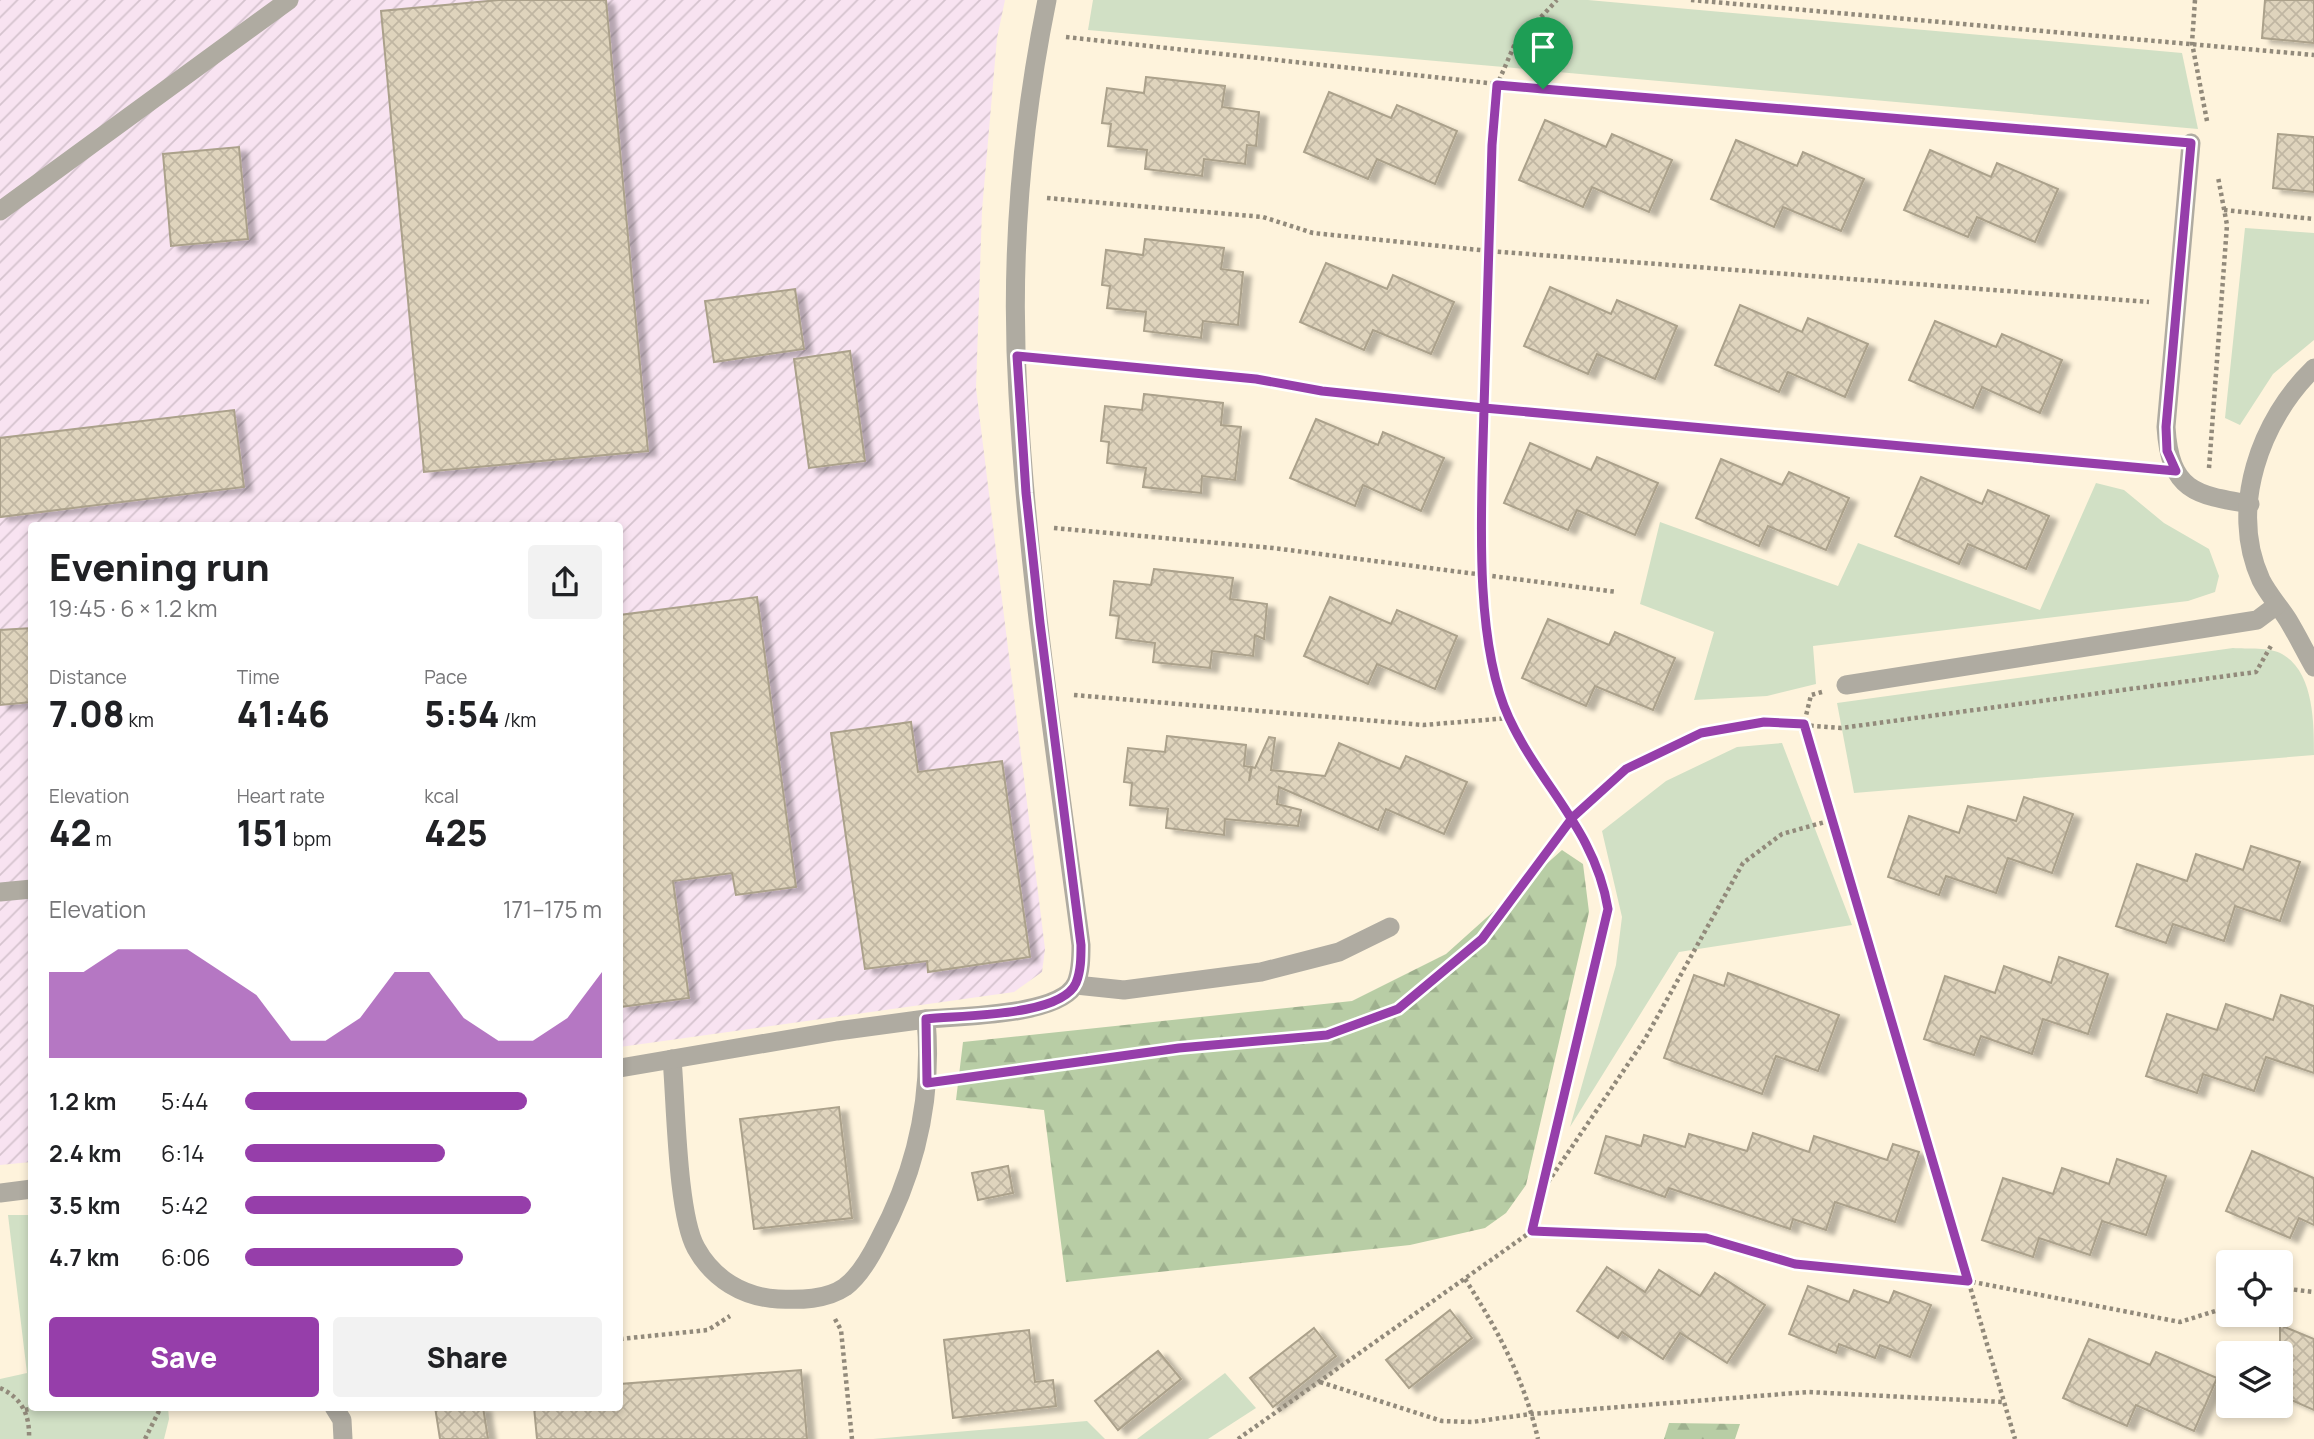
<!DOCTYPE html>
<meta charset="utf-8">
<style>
:root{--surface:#fff;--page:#f2f2f2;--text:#202124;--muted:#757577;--accent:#963eaa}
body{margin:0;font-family:Manrope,sans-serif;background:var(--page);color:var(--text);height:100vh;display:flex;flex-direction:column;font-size:26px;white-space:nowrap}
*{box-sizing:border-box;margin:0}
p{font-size:23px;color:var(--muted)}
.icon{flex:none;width:38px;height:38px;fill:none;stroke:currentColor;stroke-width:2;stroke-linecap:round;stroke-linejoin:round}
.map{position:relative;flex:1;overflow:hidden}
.sheet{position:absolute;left:28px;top:522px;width:595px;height:889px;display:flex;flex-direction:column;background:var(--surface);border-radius:7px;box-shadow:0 4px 10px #0003}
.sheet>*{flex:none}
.controls{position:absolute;left:2216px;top:1250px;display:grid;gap:14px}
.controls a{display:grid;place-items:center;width:77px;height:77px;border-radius:7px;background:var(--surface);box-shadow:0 4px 10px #0003;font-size:35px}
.pin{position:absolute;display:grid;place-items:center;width:60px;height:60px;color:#fff;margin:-72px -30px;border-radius:50% 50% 50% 0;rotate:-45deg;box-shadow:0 0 7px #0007}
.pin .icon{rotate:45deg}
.round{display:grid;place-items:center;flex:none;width:74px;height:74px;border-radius:7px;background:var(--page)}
.summary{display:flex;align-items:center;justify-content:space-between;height:119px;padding:0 21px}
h1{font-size:38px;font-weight:800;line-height:52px}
.figures{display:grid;grid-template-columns:repeat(3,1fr);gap:10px;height:119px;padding:7px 21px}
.figures div{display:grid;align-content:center}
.figures b{font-size:35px;font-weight:800}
.figures small{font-size:19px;font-weight:400}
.figures p{font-size:19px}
.chart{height:196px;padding:14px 21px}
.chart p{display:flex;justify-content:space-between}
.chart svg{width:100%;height:126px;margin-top:7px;fill:var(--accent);opacity:.7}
.button{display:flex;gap:14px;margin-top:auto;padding:14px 21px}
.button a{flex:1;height:80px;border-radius:7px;background:var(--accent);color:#fff;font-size:28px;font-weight:800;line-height:80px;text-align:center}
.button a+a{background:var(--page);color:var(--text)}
ul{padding:0 21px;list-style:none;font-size:23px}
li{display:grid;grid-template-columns:112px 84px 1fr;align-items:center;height:52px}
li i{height:18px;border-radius:9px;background:var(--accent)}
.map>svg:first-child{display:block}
.industrial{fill:url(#industrial-furrows)}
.forest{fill:url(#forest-firs)}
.green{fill:#d1e0c5}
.building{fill:url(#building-cross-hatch);stroke:#aba18b;stroke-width:2;filter:url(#shadow)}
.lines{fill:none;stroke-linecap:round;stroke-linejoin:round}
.path{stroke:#928a7b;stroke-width:4.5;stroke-dasharray:3.5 3.5;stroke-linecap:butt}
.service{stroke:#afaba1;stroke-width:19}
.minor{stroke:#afaba1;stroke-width:19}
.tertiary{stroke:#afaba1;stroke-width:19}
.route-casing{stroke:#fff;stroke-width:14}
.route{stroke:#963eaa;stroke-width:9}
</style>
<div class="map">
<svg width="2314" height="1439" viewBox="0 0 2314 1439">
<defs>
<pattern id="industrial-furrows" width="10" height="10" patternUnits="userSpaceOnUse" patternTransform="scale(1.75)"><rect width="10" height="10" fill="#f8e3f1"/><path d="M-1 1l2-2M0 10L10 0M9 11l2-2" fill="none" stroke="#d5c3ce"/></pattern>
<pattern id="forest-firs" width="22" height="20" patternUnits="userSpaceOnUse" patternTransform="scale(1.75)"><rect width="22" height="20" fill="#b8cda5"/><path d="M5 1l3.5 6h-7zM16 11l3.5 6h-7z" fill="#9eb08e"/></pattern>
<pattern id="building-cross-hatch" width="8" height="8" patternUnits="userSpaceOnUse" patternTransform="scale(1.75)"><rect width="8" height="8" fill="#dfd4bd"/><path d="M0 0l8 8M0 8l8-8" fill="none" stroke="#c0b6a2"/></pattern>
<filter id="shadow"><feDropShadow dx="8" dy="4.5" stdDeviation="2" flood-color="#0004"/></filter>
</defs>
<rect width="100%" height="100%" fill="#fef3dc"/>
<path class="industrial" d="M 0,0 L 1005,0 L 997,38 L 982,210 L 976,388 L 1045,949 L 1042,972 L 1014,992 L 620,1047 L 620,525 L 32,525 L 31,1162 L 0,1165 Z"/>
<g class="forest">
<path d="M 1562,850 L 1583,864 L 1589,912 L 1526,1185 L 1506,1213 L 1485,1228 L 1410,1245 L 1066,1282 L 1044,1110 L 956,1100 L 963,1042 L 1352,1001 L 1446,954 Z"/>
<path d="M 1669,1423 L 1740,1424 L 1735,1439 L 1664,1439 Z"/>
</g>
<g class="green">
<path d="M 1093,0 L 1588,0 L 2182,53 L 2198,129 L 1088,30 Z"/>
<path d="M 2245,228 L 2314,233 L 2314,340 L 2273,374 L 2240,425 L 2225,418 Z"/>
<path d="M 2096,483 L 2124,490 L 2164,523 L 2209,549 L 2219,576 L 2215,592 L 2188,601 L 1813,646 L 1816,684 L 1767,696 L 1694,700 L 1714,632 L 1640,604 L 1660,522 L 1838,586 L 1858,543 L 2040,610 Z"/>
<path d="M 2233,648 C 2247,649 2270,647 2282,654 C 2314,672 2314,723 2314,755 L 1854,793 L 1837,703 Z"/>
<path d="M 1782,743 L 1852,925 L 1679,952 L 1570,1127 L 1616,965 L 1622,917 L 1602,831 L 1666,781 L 1737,747 Z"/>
<path d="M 8,1215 L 31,1215 L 32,1407 L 168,1407 L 169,1419 L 164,1439 L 0,1439 L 0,1379 L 27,1373 Z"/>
<path d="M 1225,1373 L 1256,1408 L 1208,1439 L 1137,1439 Z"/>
<path d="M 1087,1421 L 1105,1439 L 873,1439 Z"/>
</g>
<g class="building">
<path d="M 499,0 L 606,0 L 648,451 L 424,472 L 381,11 Z"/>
<path d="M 2265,0 L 2314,0 L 2314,43 L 2262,38 Z"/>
<path d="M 1146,77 L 1225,86 L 1222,107 L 1259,112 L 1256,146 L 1247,145 L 1245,164 L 1204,159 L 1202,176 L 1145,169 L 1147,150 L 1108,146 L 1111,124 L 1102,123 L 1107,88 L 1144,93 Z"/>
<path d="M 1329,92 L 1391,118 L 1397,105 L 1457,131 L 1435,184 L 1377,159 L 1368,179 L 1304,152 Z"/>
<path d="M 1545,120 L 1606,147 L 1612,134 L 1672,160 L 1649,212 L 1592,187 L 1583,207 L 1519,180 Z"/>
<path d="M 2278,134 L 2314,137 L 2314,192 L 2273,188 Z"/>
<path d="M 1736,140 L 1797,166 L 1803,152 L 1864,179 L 1841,231 L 1783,207 L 1774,227 L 1711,199 Z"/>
<path d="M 239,147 L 248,239 L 171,246 L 163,154 Z"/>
<path d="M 1930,150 L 1991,177 L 1997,163 L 2058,189 L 2035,242 L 1977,217 L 1968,237 L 1904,210 Z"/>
<path d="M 1145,239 L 1224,248 L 1221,269 L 1243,272 L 1238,325 L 1203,321 L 1201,338 L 1144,331 L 1146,312 L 1107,308 L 1110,286 L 1102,285 L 1106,250 L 1143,255 Z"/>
<path d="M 1326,263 L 1387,289 L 1393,275 L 1454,302 L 1431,354 L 1373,330 L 1364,350 L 1300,322 Z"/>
<path d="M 1550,287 L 1611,314 L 1617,300 L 1677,326 L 1655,379 L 1597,354 L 1588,374 L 1524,346 Z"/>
<path d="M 795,289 L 804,349 L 714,362 L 705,301 Z"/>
<path d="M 1740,305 L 1802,332 L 1808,318 L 1868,344 L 1845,397 L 1788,372 L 1779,392 L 1715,365 Z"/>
<path d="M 1935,321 L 1996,347 L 2002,334 L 2062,360 L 2040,413 L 1982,387 L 1973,408 L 1909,380 Z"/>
<path d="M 850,351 L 865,461 L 809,468 L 794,359 Z"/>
<path d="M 1144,394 L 1223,403 L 1221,425 L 1241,427 L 1235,480 L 1202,476 L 1201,493 L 1143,487 L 1146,468 L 1107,463 L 1109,442 L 1101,441 L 1105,406 L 1142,410 Z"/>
<path d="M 234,410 L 244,487 L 0,517 L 0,438 Z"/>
<path d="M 1316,419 L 1378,445 L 1383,432 L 1444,458 L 1421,511 L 1363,485 L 1355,506 L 1290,478 Z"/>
<path d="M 1530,443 L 1591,470 L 1597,457 L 1658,483 L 1635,535 L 1577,510 L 1568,530 L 1504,503 Z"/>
<path d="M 1721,459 L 1782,485 L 1789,472 L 1849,498 L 1826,550 L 1768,526 L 1759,546 L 1696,518 Z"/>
<path d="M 1921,477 L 1982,504 L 1988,490 L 2049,516 L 2026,569 L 1968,544 L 1959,564 L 1895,536 Z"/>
<path d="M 1154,569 L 1233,578 L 1230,599 L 1267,604 L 1264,639 L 1255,635 L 1253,656 L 1212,651 L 1210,668 L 1153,662 L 1155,643 L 1116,638 L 1119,616 L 1110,615 L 1114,581 L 1151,585 Z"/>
<path d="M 757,597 L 796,887 L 736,895 L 732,873 L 673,881 L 689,998 L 620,1007 L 620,615 Z"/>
<path d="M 1330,597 L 1391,624 L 1397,610 L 1457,636 L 1435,689 L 1377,664 L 1368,684 L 1304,656 Z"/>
<path d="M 1548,619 L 1609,645 L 1615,632 L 1675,658 L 1653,710 L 1595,686 L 1586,706 L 1522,678 Z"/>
<path d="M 32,628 L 32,702 L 0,705 L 0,630 Z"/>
<path d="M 911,722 L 918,772 L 1002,761 L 1030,957 L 928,972 L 927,961 L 865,969 L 831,733 Z"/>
<path d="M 1167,736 L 1246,745 L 1244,766 L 1251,767 L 1249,781 L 1252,767 L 1255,768 L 1269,737 L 1275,738 L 1271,770 L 1325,776 L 1339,743 L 1400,769 L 1406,756 L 1467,782 L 1444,834 L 1386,809 L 1378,830 L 1279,787 L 1277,804 L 1301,810 L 1298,826 L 1225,819 L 1224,835 L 1166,828 L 1168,809 L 1130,805 L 1132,783 L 1124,782 L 1128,748 L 1165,752 Z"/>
<path d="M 2024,797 L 2073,814 L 2052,873 L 2008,858 L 1996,893 L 1946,876 L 1939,895 L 1888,877 L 1909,816 L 1959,833 L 1968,806 L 2016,821 Z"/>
<path d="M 2251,846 L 2300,862 L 2280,921 L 2235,906 L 2224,941 L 2173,924 L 2166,943 L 2116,926 L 2137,864 L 2187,881 L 2196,854 L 2243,870 Z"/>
<path d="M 2059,957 L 2108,974 L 2088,1034 L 2043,1019 L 2032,1054 L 1981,1036 L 1974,1055 L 1924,1039 L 1945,976 L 1995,993 L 2004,966 L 2051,983 Z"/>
<path d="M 1728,973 L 1839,1015 L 1818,1071 L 1776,1056 L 1762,1094 L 1664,1058 L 1694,975 L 1724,986 Z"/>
<path d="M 2281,995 L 2314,1006 L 2314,1073 L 2266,1057 L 2254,1091 L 2203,1074 L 2197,1093 L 2146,1076 L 2167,1014 L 2217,1030 L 2226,1004 L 2273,1020 Z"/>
<path d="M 839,1107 L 852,1218 L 754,1229 L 740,1119 Z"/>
<path d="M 1753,1133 L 1809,1152 L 1814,1136 L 1887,1160 L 1893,1144 L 1919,1152 L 1895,1222 L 1835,1202 L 1826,1230 L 1793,1219 L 1790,1229 L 1669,1188 L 1665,1197 L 1595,1173 L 1606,1136 L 1641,1146 L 1644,1135 L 1685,1147 L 1689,1134 L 1747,1151 Z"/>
<path d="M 2252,1151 L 2314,1178 L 2314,1225 L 2299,1218 L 2290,1238 L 2226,1211 Z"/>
<path d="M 2117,1159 L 2166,1176 L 2146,1235 L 2102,1221 L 2090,1255 L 2039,1238 L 2033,1257 L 1982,1240 L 2003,1178 L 2053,1194 L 2062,1168 L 2109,1184 Z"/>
<path d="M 1008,1166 L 1013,1193 L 978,1200 L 972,1173 Z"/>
<path d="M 1607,1267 L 1645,1292 L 1659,1270 L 1700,1296 L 1715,1273 L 1765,1305 L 1727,1363 L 1680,1333 L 1663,1359 L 1622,1332 L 1618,1338 L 1577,1311 Z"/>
<path d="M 1808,1286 L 1849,1302 L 1854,1290 L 1889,1303 L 1894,1291 L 1931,1305 L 1910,1357 L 1880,1345 L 1875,1358 L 1839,1344 L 1836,1353 L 1789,1334 Z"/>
<path d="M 1450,1310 L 1472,1338 L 1409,1388 L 1386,1360 Z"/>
<path d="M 2280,1325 L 2314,1339 L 2314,1410 L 2280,1395 Z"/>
<path d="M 1314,1328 L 1336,1356 L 1273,1407 L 1250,1378 Z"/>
<path d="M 1029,1330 L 1035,1382 L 1053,1380 L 1056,1406 L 953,1418 L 944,1340 Z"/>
<path d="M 2089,1339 L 2150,1365 L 2156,1352 L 2217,1378 L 2194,1431 L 2136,1405 L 2127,1426 L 2063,1398 Z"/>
<path d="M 1158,1351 L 1181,1379 L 1118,1430 L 1095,1401 Z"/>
<path d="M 801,1370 L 807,1439 L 537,1439 L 534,1407 L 620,1407 L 620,1384 Z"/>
<path d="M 435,1407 L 483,1407 L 488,1439 L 440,1439 Z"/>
</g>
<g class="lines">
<g class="path">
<path d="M 1691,0 L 2314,55"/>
<path d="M 2195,0 L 2192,43 L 2207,121"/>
<path d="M 1066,37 L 1543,89 L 2165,141"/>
<path d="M 1047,198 L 1263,217 L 1313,233 L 1489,251 L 2149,302"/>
<path d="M 2224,210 L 2314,219"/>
<path d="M 1042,359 L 1256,379 L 1322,392 L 1540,414 L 2148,469"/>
<path d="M 2209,468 L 2227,225 L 2218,177"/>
<path d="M 1054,528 L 1273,548 L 1617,592"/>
<path d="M 1822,692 L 1811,695 L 1804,724 L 2015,1439"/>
<path d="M 1074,695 L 1423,725 L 1509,718"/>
<path d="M 952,1080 L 1179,1048 L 1327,1035 L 1398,1009 L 1482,939 L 1573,817 L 1626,769 L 1701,733 L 1764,722 L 1841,728 L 2256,672 L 2272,644"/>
<path d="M 1544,1188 L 1645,1039 L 1743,863 L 1782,834 L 1832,820"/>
<path d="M 1532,1231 L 1608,910 L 1603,878 L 1573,817 L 1530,757 L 1509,718 L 1495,681 L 1486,619 L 1482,495 L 1492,145 L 1497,85 L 1514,46 L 1557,0"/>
<path d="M 1465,1279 C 1498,1330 1524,1379 1538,1439"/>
<path d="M 2280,1288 L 2314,1292"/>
<path d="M 835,1319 L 841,1330 L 852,1439"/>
<path d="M 620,1339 L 708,1330 L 730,1316"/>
<path d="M 1320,1382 L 1442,1421 L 1472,1422 L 1531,1414 L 1808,1392 L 2003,1402"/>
<path d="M 0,1388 C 22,1398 30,1415 29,1439"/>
<path d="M 25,1410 L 39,1407"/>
<path d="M 145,1439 L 161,1407"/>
<path d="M 1238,1439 L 1532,1231 L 1706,1238 L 1795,1264 L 1968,1281 L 2180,1322 L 2228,1307"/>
</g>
<g class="service">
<path d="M 0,892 L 32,889"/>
<path d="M 334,1407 L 342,1420 L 343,1439"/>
</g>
<g class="minor">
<path d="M 2191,143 L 2166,427 C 2170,491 2195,495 2250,504"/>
<path d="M 0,211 L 289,0"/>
<path d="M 2314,368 C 2261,419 2228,508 2261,580 C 2268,594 2279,606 2288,620 C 2297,635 2305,651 2314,667"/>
<path d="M 1846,685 L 2257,620 L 2277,605"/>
<path d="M 1076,985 L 1124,990 L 1261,972 L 1339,952 L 1390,927"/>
<path d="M 672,1059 C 676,1103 677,1214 696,1248 C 713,1279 743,1297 778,1299 C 800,1300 826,1300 845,1287 C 860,1276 871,1256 879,1240 C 916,1171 933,1097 926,1019 C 960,1016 1061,1016 1076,983 C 1081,971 1081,957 1081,945 C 1057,762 1028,578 1018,394 C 1010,264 1021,128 1047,0"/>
</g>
<g class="tertiary">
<path d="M 620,1068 L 837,1031 L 926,1019"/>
<path d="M 0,1193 L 32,1189"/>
</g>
</g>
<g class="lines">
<defs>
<path id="route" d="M 1543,89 L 1497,85 L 1492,145 L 1484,408 L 1322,391 L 1256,379 L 1017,356 L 1026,493 L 1040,623 L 1081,945 C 1081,957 1081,971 1076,983 C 1061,1017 960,1015 926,1019 L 927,1083 L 1179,1048 L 1327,1035 L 1398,1009 L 1482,939 L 1573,817 L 1626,769 L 1701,733 L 1764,722 L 1804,724 L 1968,1281 L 1795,1264 L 1706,1238 L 1532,1231 L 1608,909 C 1595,830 1541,787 1509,718 C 1472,638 1482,497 1484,408 L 2176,471 L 2167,451 L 2166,427 L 2191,143 L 1543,89"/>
</defs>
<use href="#route" class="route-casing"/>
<use href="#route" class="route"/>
</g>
</svg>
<div class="controls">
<a><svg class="icon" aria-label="locate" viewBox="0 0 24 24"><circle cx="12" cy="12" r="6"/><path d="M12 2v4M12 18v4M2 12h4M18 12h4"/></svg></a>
<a><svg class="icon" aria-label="layers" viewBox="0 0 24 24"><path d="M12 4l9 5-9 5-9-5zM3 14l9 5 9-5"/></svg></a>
</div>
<div class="pin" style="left:1543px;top:89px;background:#1e9e55"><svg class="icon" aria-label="arrive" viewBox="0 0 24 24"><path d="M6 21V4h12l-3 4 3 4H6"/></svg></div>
<section class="sheet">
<div class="summary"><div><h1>Evening run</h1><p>19:45 · 6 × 1.2 km</p></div><a class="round"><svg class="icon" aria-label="share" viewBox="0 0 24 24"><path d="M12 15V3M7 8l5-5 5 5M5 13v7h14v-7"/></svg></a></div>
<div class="figures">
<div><p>Distance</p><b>7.08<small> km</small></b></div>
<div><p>Time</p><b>41:46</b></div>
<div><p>Pace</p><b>5:54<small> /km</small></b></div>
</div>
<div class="figures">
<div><p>Elevation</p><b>42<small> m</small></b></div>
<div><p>Heart rate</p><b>151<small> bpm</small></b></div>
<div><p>kcal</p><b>425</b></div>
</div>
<div class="chart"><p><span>Elevation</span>171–175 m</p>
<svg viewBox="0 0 160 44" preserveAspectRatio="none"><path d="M0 44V14L10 14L20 6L30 6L40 6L50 14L60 22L70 38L80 38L90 30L100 14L110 14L120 30L130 38L140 38L150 30L160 14V44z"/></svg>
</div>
<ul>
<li><b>1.2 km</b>5:44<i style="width:79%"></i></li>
<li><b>2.4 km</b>6:14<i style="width:56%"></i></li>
<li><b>3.5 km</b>5:42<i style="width:80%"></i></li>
<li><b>4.7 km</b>6:06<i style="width:61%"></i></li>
</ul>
<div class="button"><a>Save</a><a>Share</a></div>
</section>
</div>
